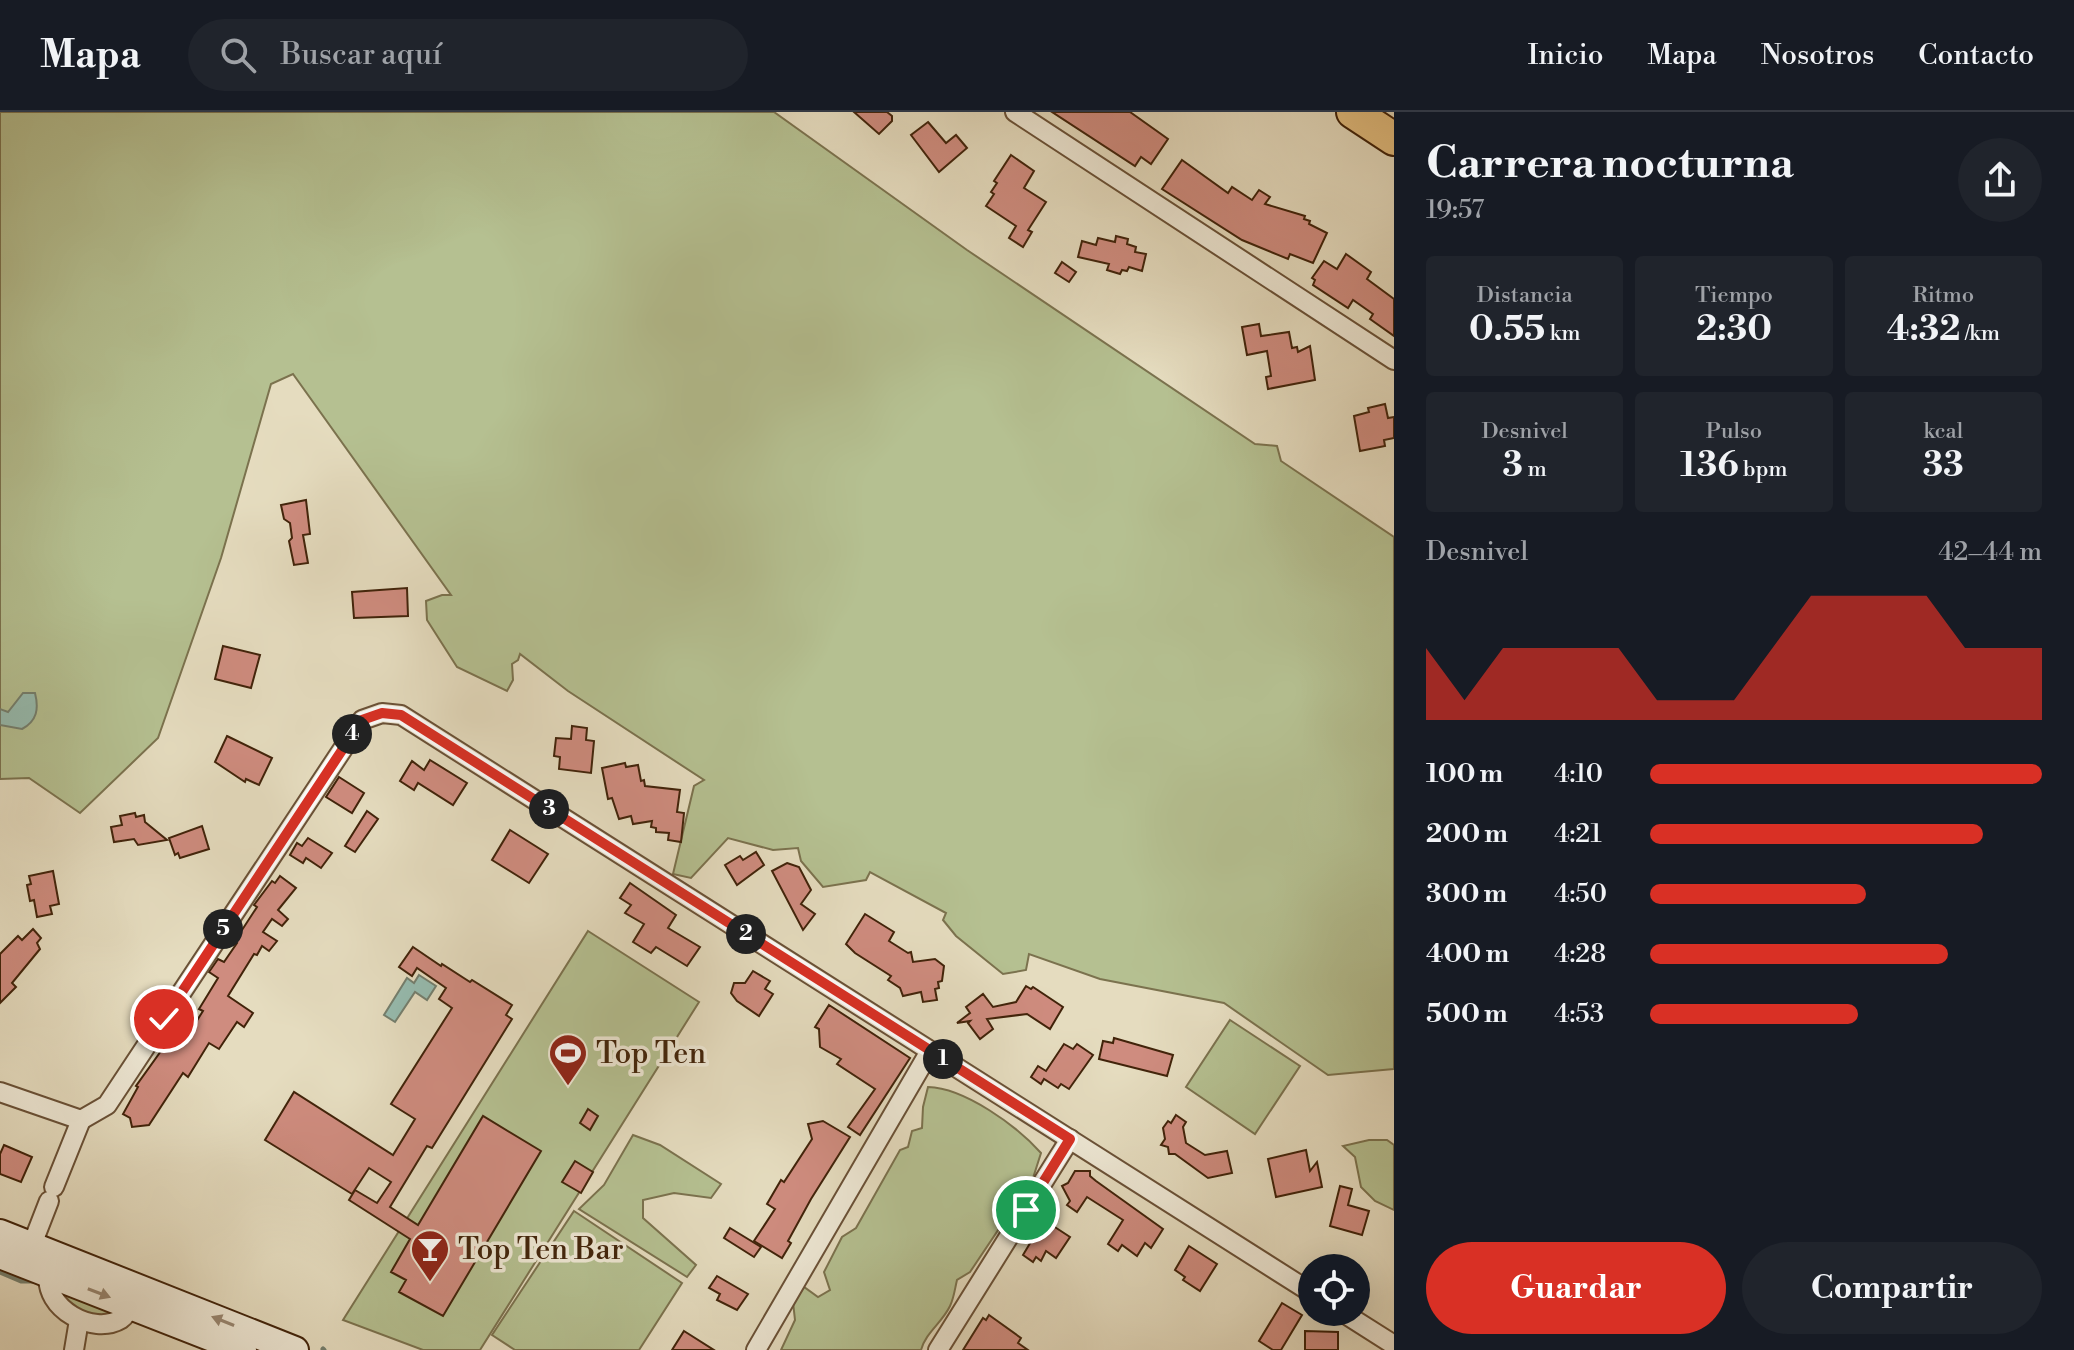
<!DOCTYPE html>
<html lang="es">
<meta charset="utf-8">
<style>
:root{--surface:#171b24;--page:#20242c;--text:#f1f3f6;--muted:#9ea1a6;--line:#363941;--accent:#d93025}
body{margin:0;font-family:"Libre Bodoni",serif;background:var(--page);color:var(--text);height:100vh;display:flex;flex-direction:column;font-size:30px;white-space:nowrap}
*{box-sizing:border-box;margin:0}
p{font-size:26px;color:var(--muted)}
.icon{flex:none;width:44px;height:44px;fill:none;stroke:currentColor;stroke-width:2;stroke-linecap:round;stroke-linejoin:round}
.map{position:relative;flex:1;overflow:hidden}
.sheet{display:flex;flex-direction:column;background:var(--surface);width:680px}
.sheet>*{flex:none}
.fabs{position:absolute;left:1298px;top:1142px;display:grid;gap:16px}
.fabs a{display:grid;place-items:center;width:72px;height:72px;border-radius:50%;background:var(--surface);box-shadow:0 8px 32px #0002;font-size:40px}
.pin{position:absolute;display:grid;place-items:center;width:68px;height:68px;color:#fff;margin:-34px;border:4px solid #fff;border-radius:50%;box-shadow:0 2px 8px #0007}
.km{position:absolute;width:40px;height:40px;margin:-20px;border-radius:50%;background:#222;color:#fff;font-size:22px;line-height:40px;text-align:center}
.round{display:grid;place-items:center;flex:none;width:84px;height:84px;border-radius:42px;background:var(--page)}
.summary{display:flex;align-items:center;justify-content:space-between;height:136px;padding:0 32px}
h1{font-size:44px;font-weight:700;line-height:60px}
.stats{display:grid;grid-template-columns:repeat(3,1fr);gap:12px;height:136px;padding:8px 32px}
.stats div{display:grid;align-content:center;border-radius:8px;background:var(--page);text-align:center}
.stats b{font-size:34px;font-weight:700}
.stats small{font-size:22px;font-weight:400}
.stats p{font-size:22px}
.chart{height:224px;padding:16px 32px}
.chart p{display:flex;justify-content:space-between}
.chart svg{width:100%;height:144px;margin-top:8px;fill:var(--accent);opacity:.7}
.primary-button{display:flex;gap:16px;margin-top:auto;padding:16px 32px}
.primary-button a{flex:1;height:92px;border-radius:48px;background:var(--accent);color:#fff;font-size:32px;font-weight:700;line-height:92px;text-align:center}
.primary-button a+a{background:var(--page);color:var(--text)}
ul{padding:0 32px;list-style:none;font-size:26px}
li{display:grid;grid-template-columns:128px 96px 1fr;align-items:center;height:60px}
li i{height:20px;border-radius:10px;background:var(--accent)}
header{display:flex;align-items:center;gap:48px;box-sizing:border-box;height:112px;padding:0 40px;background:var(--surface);border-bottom:2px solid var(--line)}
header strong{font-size:38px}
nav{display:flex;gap:44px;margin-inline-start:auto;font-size:28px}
.search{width:560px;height:72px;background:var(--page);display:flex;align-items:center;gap:20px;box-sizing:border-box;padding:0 28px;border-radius:44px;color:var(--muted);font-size:30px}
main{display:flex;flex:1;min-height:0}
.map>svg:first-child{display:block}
.green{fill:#b5c091;stroke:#7b724e;stroke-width:2}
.water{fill:#96bcb0;stroke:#747f6e;stroke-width:2}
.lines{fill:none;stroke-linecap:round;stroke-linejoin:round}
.stream{stroke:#747f6e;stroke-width:5}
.building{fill:#cf8c7f;stroke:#41230a;stroke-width:2}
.minor-casing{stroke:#6a5137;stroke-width:22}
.secondary-casing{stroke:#41230a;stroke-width:30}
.trunk-casing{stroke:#41230a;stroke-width:36}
.minor{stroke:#eee8d5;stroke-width:18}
.secondary{stroke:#eee8d5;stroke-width:26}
.trunk{stroke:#e2be80;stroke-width:32}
.oneway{fill:#988670}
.route-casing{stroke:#fff;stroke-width:16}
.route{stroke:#d93025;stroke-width:10}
.labels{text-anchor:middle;stroke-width:7;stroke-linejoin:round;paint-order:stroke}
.poi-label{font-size:30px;fill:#41230a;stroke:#eee8d5;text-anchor:start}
</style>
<header>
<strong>Mapa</strong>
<div class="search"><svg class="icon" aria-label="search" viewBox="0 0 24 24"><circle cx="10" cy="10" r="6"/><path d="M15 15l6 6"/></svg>Buscar aquí</div>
<nav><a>Inicio</a><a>Mapa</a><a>Nosotros</a><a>Contacto</a></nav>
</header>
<main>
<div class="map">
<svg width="1394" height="1238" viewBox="0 0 1394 1238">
<rect width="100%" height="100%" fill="#e5dcbf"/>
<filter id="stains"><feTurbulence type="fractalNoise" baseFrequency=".0025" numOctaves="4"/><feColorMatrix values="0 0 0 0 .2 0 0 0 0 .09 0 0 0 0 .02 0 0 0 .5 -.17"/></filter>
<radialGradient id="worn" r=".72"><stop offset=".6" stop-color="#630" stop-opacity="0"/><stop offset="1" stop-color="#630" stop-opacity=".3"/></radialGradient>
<g class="green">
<path d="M 0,0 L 774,0 L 967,138 L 1255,332 L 1277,334 L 1281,349 L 1394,425 L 1394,957 L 1328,963 L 1224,891 L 1100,867 L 1029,842 L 1026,858 L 1003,862 L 956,824 L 943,808 L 946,801 L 870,760 L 866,768 L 823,775 L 801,749 L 798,736 L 773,738 L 728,726 L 691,766 L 673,762 L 694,674 L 704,668 L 568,579 L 520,542 L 518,548 L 512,552 L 513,568 L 507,579 L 457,555 L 427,508 L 426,489 L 442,483 L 451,483 L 293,262 L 271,272 L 221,446 L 158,626 L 80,701 L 29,666 L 0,667 Z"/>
<path d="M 588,819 L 699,890 L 480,1238 L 423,1238 L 343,1208 Z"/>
<path d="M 1230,908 L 1300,954 L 1255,1022 L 1186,975 Z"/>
<path d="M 928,975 C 965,976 1017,1014 1041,1041 L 1033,1066 L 970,1160 L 957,1168 C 955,1176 954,1186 950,1194 C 942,1211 926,1220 921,1238 L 781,1238 L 795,1208 L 793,1190 L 804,1175 L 818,1185 L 830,1178 L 824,1160 L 842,1125 L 856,1116 L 900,1038 L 908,1035 L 912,1019 L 922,1016 L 923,995 Z"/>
<path d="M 633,1023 L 660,1033 L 721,1072 L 711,1086 L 674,1081 L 643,1088 L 643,1106 L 696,1153 L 687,1165 L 579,1097 L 604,1073 Z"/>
<path d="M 1369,1028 L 1387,1028 L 1394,1033 L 1394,1098 L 1375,1089 L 1361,1075 L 1355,1045 L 1343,1034 Z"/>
<path d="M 574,1099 L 682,1171 L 639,1238 L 515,1238 L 492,1223 Z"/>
<path d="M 58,1175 L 116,1193 L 116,1203 L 99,1205 L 69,1195 Z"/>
</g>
<g class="water">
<path d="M 23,581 L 35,581 C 39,597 37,609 22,617 L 0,613 L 0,597 L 8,600 Z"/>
<path d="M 419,863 L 436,874 L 427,888 L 415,880 L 395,910 L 384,903 L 407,866 L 414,871 Z"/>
</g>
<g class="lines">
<g class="stream">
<path d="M 0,1160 L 21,1169 L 37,1169"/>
<path d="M 323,1237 L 324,1238"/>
</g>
</g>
<g class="building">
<path d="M 854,0 L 887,0 L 892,4 L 892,9 L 879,22 Z"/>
<path d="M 1052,0 L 1130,0 L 1168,27 L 1151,52 L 1141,45 L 1135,54 Z"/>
<path d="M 928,10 L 946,31 L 956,23 L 967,36 L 939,60 L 911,23 Z"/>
<path d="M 1011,43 L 1034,59 L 1024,76 L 1046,90 L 1028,118 L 1032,120 L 1023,135 L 1009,126 L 1016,114 L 986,94 L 994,82 L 991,80 L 997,71 L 994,69 Z"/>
<path d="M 1182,48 L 1228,81 L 1232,75 L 1252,88 L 1259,78 L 1270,85 L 1265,92 L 1305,104 L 1304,107 L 1310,109 L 1309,112 L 1327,121 L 1313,151 L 1290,142 L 1288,147 L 1242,128 L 1162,77 Z"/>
<path d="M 1116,124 L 1128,127 L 1127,132 L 1136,135 L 1135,140 L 1146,142 L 1142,159 L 1129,155 L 1127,159 L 1122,158 L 1120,162 L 1107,158 L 1109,152 L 1078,145 L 1082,129 L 1096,133 L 1098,126 L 1115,130 Z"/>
<path d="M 1346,142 L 1371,160 L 1367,167 L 1394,187 L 1394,224 L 1370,207 L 1373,202 L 1353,188 L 1348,196 L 1313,173 L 1315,168 L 1312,166 L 1324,149 L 1337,157 Z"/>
<path d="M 1062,150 L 1076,160 L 1069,170 L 1055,161 Z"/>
<path d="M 1259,212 L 1261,224 L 1289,220 L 1292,236 L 1297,235 L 1298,240 L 1310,234 L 1315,268 L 1268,277 L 1266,265 L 1271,264 L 1267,239 L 1247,243 L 1242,215 Z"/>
<path d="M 1385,292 L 1388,306 L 1394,305 L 1394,326 L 1384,328 L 1385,334 L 1360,339 L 1354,304 L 1369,300 L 1368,296 Z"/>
<path d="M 306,388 L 310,422 L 303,423 L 308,451 L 294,453 L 289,429 L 292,426 L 290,411 L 284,407 L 281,393 Z"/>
<path d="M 407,476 L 408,504 L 354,506 L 352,480 Z"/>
<path d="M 223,534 L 260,543 L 251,576 L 215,567 Z"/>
<path d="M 572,614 L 587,616 L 586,628 L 594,629 L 591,661 L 559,657 L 560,645 L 554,644 L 556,626 L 571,627 Z"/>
<path d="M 227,624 L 272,646 L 259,673 L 246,667 L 245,670 L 215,650 Z"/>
<path d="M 430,648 L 467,671 L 453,693 L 418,671 L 414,678 L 400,669 L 412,649 L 424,658 Z"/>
<path d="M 625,651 L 626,655 L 638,653 L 641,669 L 644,668 L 645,674 L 680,678 L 677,700 L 684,701 L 681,730 L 668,728 L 669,721 L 656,720 L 656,716 L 651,715 L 652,709 L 633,712 L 631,704 L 619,707 L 612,686 L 608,687 L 602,656 Z"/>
<path d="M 339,665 L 364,681 L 352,701 L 326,685 Z"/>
<path d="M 367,699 L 378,707 L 355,740 L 345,734 Z"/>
<path d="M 135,701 L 136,705 L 144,703 L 145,710 L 167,728 L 138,733 L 134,727 L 114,730 L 111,715 L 122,713 L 120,704 Z"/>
<path d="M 202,714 L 209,737 L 180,746 L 178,741 L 175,743 L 169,726 Z"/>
<path d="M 510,718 L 548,742 L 529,771 L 492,748 Z"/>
<path d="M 308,726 L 332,741 L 321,756 L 306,746 L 303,751 L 290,743 L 297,731 L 302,734 Z"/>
<path d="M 756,740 L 764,753 L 737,773 L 725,753 L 740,744 L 743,748 Z"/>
<path d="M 787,751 L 799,755 L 811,778 L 801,792 L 815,802 L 803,818 L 772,759 Z"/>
<path d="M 53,759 L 59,792 L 50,794 L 52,802 L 37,805 L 34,788 L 30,789 L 27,773 L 31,772 L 29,764 Z"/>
<path d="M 280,764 L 296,776 L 278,798 L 288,807 L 282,814 L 272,807 L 263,820 L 277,829 L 269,839 L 262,834 L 257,843 L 254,842 L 228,884 L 253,901 L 244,915 L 237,910 L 219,937 L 209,931 L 188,965 L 183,961 L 149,1013 L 132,1015 L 130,1006 L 123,1002 L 138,975 L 136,974 L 171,925 L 182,932 L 203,899 L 199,897 L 218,866 L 209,860 L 218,847 L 224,850 L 237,831 L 231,827 L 239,815 L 242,818 L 257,795 L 254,793 L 272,769 L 275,771 Z"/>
<path d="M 630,771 L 676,803 L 668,816 L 700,835 L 687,854 L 656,835 L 651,841 L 633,830 L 644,812 L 625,801 L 631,793 L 620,786 Z"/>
<path d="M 865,802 L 894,820 L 889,829 L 908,841 L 911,840 L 913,850 L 935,847 L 944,854 L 942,869 L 938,870 L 939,876 L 935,877 L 937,888 L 923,890 L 921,880 L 903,884 L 900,876 L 888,868 L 891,864 L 855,841 L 846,832 Z"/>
<path d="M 33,817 L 41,826 L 37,831 L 40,837 L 12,871 L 16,875 L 0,891 L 0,842 L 18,824 L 22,828 Z"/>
<path d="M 413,835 L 441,854 L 442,852 L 470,870 L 472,868 L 512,893 L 506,903 L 512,907 L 432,1036 L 427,1034 L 390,1095 L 418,1113 L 483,1004 L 541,1039 L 443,1204 L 399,1180 L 406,1168 L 391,1160 L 410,1127 L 349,1088 L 355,1078 L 377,1091 L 391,1070 L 369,1056 L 352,1082 L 265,1028 L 294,980 L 393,1043 L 415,1007 L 391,992 L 452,896 L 439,887 L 446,876 L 417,856 L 412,864 L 399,855 Z"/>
<path d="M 753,859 L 770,869 L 765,877 L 773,882 L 759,904 L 737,889 L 731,881 L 734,871 L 745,871 Z"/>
<path d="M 1026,874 L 1031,877 L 1033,875 L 1063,895 L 1050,917 L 1027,902 L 987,907 L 993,917 L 980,927 L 968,911 L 970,909 L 957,911 L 970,901 L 966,895 L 983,882 L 993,895 L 1016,890 Z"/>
<path d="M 829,893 L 910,946 L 860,1023 L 848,1015 L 875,977 L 837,952 L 841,947 L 820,935 L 819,917 L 815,915 Z"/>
<path d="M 1114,926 L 1173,943 L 1167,964 L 1099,947 L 1103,929 L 1113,931 Z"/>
<path d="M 1064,932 L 1073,937 L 1077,932 L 1093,943 L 1069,977 L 1061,972 L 1058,976 L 1044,967 L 1041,972 L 1031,965 L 1038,954 L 1046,959 Z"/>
<path d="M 588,997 L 598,1004 L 590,1018 L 580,1011 Z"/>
<path d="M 1176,1003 L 1186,1010 L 1183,1015 L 1186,1031 L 1205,1043 L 1227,1039 L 1232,1061 L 1208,1066 L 1175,1042 L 1169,1042 L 1168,1035 L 1161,1033 L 1165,1027 L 1163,1016 L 1168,1009 L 1171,1011 Z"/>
<path d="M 823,1009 L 850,1025 L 811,1087 L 788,1129 L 791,1131 L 782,1146 L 754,1129 L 775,1097 L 767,1092 L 781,1068 L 784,1070 L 812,1027 L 808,1012 Z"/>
<path d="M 4,1033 L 32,1045 L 21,1070 L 0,1062 L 0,1042 Z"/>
<path d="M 1306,1038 L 1310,1059 L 1317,1050 L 1322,1075 L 1276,1085 L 1268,1047 Z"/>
<path d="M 575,1049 L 593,1060 L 581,1081 L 562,1070 Z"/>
<path d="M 1075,1059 L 1090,1059 L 1090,1064 L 1096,1069 L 1163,1117 L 1151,1136 L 1145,1131 L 1137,1144 L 1122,1133 L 1118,1139 L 1108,1132 L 1123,1108 L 1087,1085 L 1077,1100 L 1067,1093 L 1070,1089 L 1062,1074 L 1068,1071 Z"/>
<path d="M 1340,1074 L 1352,1077 L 1348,1093 L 1369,1099 L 1362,1123 L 1330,1114 Z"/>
<path d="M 1044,1108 L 1070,1125 L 1056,1146 L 1046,1139 L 1041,1149 L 1036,1145 L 1033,1150 L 1023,1143 Z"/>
<path d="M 730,1116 L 761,1135 L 754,1145 L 724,1126 Z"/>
<path d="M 1189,1134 L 1217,1152 L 1200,1179 L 1183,1168 L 1185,1165 L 1175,1158 Z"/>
<path d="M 717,1164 L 748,1182 L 737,1198 L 717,1188 L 720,1182 L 709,1176 Z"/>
<path d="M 1282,1191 L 1302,1203 L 1281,1238 L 1273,1238 L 1259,1229 Z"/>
<path d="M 989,1203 L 1021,1226 L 1018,1231 L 1028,1238 L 963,1238 L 983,1206 L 986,1208 Z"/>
<path d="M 684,1219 L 714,1238 L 672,1238 Z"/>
<path d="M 1305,1219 L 1338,1220 L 1338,1238 L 1305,1238 Z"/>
</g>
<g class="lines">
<defs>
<g id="minor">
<path d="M 1015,0 L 1394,248"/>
<path d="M 0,980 L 81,1008 L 107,993 L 362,608 L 382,601 L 401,603 L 1312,1181"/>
<path d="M 54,1075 L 81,1008"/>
<path d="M 28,1143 L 49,1089"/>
<path d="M 49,1162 C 43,1196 93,1224 121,1207 C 127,1203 131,1194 134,1186"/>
<path d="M 1342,1200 L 1394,1233"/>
<path d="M 74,1238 L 79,1208"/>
<path d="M 756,1238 L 930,939"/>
<path d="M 938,1238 L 1070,1027"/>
</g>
<g id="secondary">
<path d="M 0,1121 L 295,1238"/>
<path d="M 0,1143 L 243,1238"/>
</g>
<path id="trunk" d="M 1353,0 L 1394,27"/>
</defs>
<use href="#minor" class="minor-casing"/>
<use href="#secondary" class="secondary-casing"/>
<use href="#trunk" class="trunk-casing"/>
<use href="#minor" class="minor"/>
<use href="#secondary" class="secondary"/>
<use href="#trunk" class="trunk"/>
</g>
<defs><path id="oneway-solid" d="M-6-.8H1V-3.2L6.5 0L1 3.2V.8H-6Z" transform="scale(2)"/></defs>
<g class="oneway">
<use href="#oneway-solid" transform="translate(99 1181) rotate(21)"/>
<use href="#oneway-solid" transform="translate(223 1209) rotate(-158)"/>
</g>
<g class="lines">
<defs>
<path id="route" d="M 164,907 L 362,608 L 382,601 L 401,603 L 1070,1027 L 1026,1098"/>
</defs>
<use href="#route" class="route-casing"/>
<use href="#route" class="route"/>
</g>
<defs>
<symbol id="stadium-pin" viewBox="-11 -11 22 30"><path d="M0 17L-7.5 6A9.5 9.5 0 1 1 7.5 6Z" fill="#8f2418" stroke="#eee8d5"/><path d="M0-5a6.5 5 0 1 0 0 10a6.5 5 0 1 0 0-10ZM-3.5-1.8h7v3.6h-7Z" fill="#fff"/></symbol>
<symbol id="bar-pin" viewBox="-11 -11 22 30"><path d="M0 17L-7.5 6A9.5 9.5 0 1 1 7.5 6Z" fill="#8f2418" stroke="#eee8d5"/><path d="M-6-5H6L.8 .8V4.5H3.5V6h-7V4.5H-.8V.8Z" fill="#fff"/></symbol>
</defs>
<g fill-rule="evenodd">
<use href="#stadium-pin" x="546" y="919" width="44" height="60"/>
<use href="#bar-pin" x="408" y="1115" width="44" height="60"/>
</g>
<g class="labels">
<g class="poi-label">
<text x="596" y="951">Top Ten</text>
<text x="458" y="1147">Top Ten Bar</text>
</g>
</g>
<rect width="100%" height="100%" filter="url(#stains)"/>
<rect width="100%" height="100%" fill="url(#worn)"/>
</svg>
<div class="fabs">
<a><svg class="icon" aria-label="locate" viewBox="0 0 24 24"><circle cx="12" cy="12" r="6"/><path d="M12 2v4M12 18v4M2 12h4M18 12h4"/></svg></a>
</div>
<div class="pin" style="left:1026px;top:1098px;background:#1e9e55"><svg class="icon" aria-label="arrive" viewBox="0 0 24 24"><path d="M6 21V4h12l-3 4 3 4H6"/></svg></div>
<div class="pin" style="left:164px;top:907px;background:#d93025"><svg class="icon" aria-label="check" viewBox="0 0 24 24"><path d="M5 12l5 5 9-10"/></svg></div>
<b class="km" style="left:943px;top:947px">1</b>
<b class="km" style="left:746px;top:822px">2</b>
<b class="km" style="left:549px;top:697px">3</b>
<b class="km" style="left:352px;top:622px">4</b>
<b class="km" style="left:223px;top:817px">5</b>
</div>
<section class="sheet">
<div class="summary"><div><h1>Carrera nocturna</h1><p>19:57</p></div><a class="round"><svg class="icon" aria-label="share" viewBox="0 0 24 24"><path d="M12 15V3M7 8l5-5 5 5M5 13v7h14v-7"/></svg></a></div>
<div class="stats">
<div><p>Distancia</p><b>0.55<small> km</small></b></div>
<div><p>Tiempo</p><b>2:30</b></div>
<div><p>Ritmo</p><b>4:32<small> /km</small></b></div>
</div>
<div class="stats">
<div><p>Desnivel</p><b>3<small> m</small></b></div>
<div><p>Pulso</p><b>136<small> bpm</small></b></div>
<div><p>kcal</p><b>33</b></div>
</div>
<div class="chart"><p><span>Desnivel</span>42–44 m</p>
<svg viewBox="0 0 160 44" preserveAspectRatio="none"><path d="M0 44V22L10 38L20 22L30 22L40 22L50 22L60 38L70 38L80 38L90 22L100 6L110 6L120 6L130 6L140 22L150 22L160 22V44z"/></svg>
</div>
<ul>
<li><b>100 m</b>4:10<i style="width:100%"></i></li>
<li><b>200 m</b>4:21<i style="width:85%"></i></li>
<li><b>300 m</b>4:50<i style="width:55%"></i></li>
<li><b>400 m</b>4:28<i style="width:76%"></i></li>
<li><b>500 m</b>4:53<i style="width:53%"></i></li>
</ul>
<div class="primary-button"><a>Guardar</a><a>Compartir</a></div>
</section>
</main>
